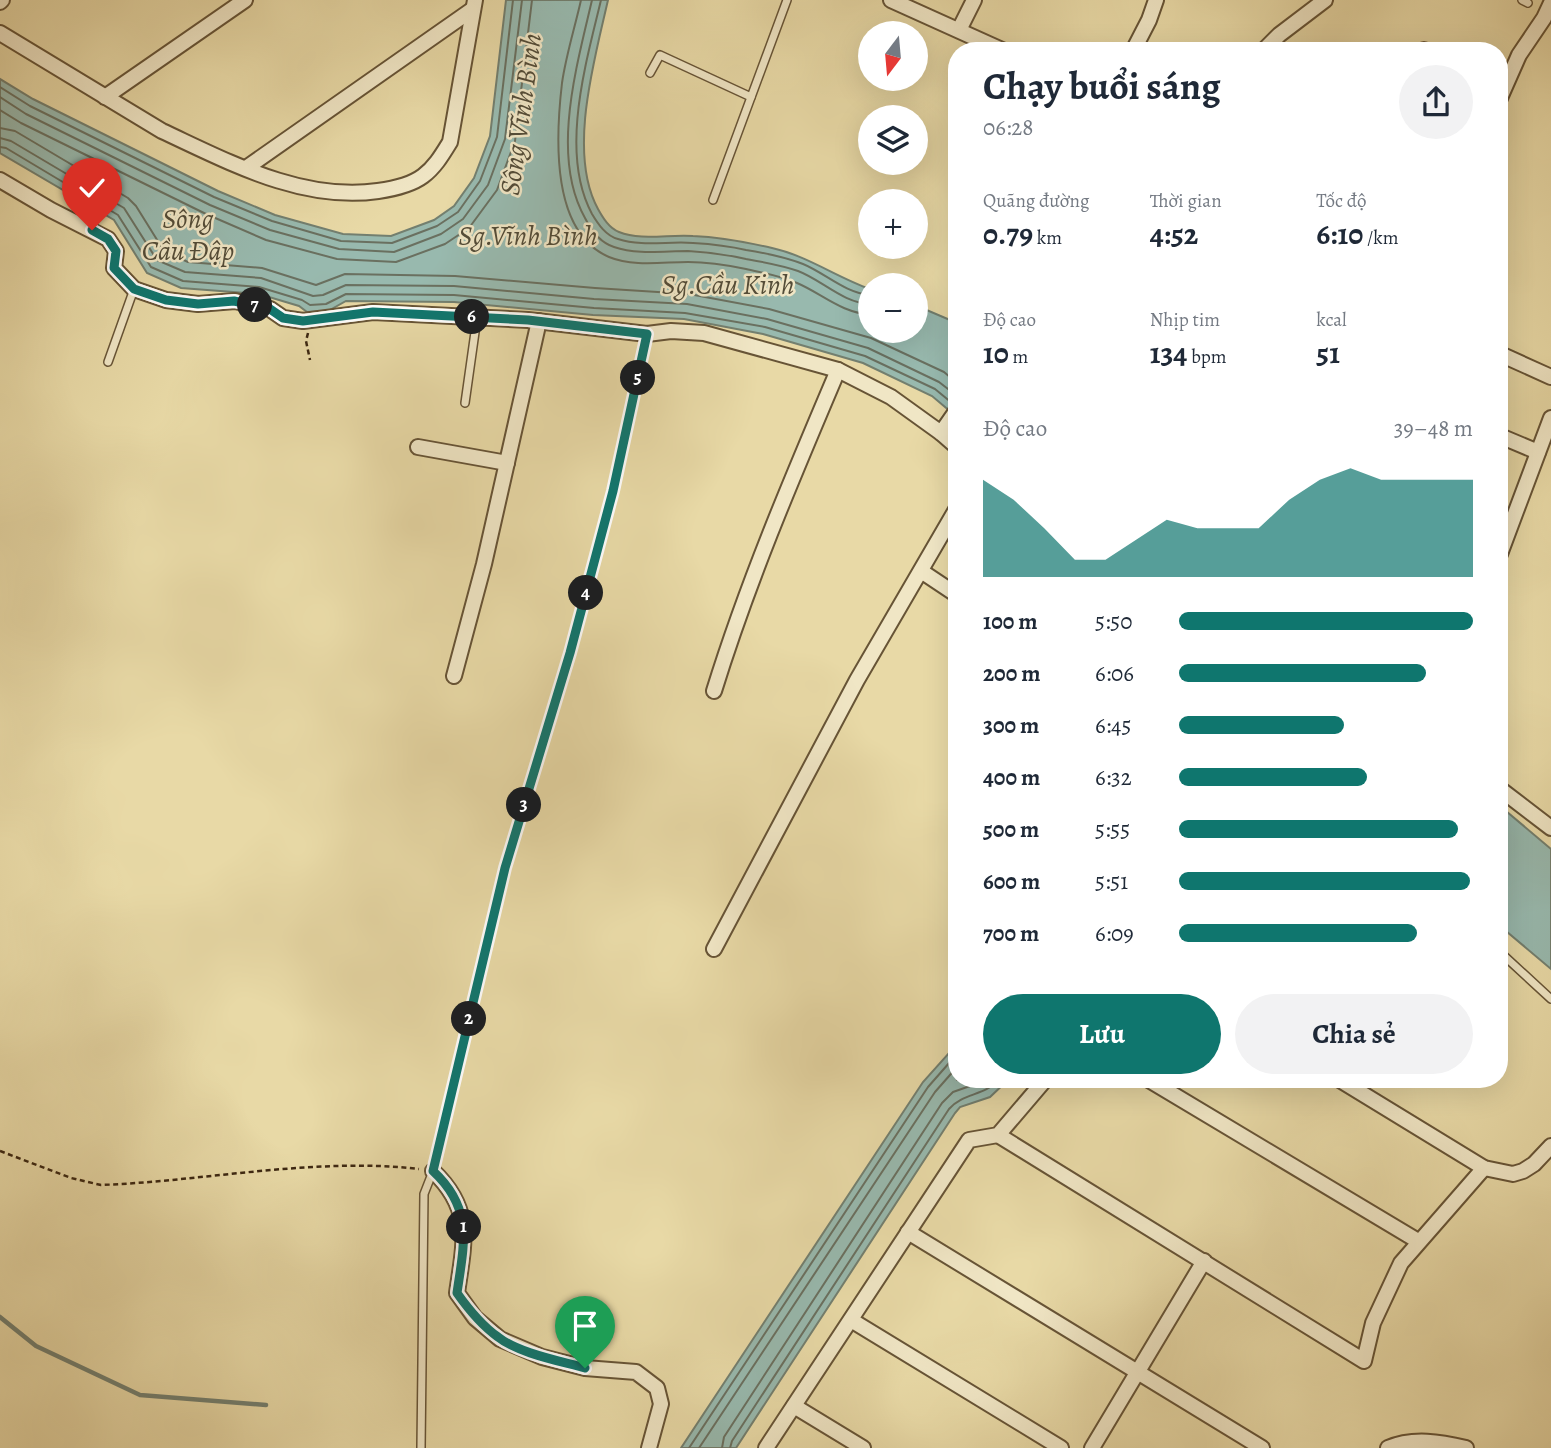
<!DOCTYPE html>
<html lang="vi">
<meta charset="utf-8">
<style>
:root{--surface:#fff;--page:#f2f2f3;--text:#1f2937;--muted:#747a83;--accent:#0f766e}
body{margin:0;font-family:Alegreya,serif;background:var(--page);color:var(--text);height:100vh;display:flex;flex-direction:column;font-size:26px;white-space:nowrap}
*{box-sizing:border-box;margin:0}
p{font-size:23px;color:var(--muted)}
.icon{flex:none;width:38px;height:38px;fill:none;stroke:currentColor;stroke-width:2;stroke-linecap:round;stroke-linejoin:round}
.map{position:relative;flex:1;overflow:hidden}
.sheet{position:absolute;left:948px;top:42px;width:560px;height:1046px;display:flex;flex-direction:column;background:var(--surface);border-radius:28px;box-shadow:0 7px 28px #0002}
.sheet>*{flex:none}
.needle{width:46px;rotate:196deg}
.buttons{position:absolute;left:858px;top:21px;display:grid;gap:14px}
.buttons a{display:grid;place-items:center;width:70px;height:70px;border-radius:50%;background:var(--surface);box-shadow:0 7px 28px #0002;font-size:35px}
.pin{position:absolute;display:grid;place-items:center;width:60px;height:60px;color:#fff;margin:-72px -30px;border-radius:50% 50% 50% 0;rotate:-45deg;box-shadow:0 0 7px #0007}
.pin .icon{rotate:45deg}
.km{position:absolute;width:35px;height:35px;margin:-18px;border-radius:50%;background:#222;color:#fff;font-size:19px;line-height:35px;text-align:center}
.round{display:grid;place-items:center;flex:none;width:74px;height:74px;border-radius:37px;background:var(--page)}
.summary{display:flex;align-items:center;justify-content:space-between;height:119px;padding:0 35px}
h1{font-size:38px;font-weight:700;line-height:52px}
.metrics{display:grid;grid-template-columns:repeat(3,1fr);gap:10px;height:119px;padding:7px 35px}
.metrics div{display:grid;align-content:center}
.metrics b{font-size:30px;font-weight:700}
.metrics small{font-size:19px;font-weight:400}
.metrics p{font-size:19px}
.chart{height:196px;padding:14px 35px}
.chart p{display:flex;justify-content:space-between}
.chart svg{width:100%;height:126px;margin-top:7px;fill:var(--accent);opacity:.7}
.action{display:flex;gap:14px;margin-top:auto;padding:14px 35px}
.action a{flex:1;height:80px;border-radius:42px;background:var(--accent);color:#fff;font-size:28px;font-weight:700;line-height:80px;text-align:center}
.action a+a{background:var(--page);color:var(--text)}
ul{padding:0 35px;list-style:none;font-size:23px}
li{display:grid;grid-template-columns:112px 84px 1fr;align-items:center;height:52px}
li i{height:18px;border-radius:9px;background:var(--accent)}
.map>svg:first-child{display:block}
.water{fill:#98b9ae;stroke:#737f6f;stroke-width:2}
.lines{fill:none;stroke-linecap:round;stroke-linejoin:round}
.shore{stroke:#6a7060;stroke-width:2}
.stream{stroke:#737f6f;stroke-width:4.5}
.service-casing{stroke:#675436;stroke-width:10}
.minor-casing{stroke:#675436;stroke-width:18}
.path{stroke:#3c2711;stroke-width:2.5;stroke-dasharray:5 3.5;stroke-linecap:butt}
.service{stroke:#f0e6c5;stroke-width:7}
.minor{stroke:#f0e6c5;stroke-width:14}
.route-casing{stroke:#fff;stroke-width:14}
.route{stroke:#0f766e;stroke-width:9}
.labels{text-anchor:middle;stroke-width:5;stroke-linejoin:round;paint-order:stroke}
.water-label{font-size:28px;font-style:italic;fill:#534c38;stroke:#f0e6c5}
</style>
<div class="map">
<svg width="1551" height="1448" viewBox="0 0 1551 1448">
<rect width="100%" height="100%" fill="#e8d9a6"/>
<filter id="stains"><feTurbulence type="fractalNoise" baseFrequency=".00286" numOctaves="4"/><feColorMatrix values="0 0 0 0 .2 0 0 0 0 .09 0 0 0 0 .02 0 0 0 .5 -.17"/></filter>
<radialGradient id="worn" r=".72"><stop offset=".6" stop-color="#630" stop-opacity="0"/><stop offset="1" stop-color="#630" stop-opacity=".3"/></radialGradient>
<g class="water">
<path d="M 506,0 L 608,0 C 595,58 567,153 598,209 C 603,218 609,228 619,232 C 641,241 670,234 693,236 C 719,237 746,242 772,248 C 808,256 836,277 870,289 L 870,331 L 915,331 L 915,305 L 957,323 L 957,417 L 932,396 L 863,363 L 763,334 L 684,319 L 593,315 L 454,302 L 346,301 L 328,311 L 307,312 L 299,306 L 259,294 L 181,288 L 147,273 L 114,220 L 0,153 L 0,79 L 33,99 L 218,191 L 275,215 L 343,234 L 391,236 L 434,220 L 454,206 L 474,178 L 490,136 Z"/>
<path d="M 1500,806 L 1551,849 L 1551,969 L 1500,926 Z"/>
<path d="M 957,1044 L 957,1080 L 1008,1080 L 990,1097 L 960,1107 L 955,1113 L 736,1448 L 681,1448 L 923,1082 Z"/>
</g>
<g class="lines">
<g class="shore">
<path d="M 581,0 C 575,27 566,55 562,83 C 556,134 550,232 609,257 C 633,267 663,262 688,262 C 707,262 727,265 746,269 C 763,273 781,276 797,283 C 821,293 843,314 870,314"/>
<path d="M 592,0 C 577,65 550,156 585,218 C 591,230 601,243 614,247 C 637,255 664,251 688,251 C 707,252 728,255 746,259 C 763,262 781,265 798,271 C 822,280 843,303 870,304"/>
<path d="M 601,0 C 586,63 559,153 592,214 C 598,224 606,236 618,239 C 642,247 668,241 693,243 C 710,244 729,246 746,250 C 765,253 785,257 803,264 C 825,273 845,293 870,295"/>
<path d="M 0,87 L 30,106 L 214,197 L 272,221 L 341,241 L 392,243 L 437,226 L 458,212 L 480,181 L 497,137 L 513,0"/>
<path d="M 0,97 L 26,114 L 210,205 L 270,230 L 339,249 L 394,252 L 441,234 L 463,219 L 488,185 L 505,139 L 522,0"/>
<path d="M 0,110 L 21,123 L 206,214 L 266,240 L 337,259 L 396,262 L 445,244 L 469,228 L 497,190 L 515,141 L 532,0"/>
<path d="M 0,128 L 15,131 L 128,198 L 136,206 L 164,251 L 188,262 L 262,268 L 316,285 L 345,274 L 455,276 L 595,288 L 689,294 L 769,309 L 871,338 L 944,372 L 957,383"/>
<path d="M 0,138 L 11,141 L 124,208 L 157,260 L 185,272 L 261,278 L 313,296 L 323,295 L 346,285 L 454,286 L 594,299 L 687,304 L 767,319 L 868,348 L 939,382 L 957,396"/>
<path d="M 0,147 L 6,148 L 118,215 L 151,267 L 183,281 L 259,287 L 302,300 L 310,305 L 326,304 L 346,294 L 454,295 L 594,308 L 685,313 L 765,327 L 865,356 L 935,389 L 952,403"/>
<path d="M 689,1448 L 928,1087 L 957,1054"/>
<path d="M 699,1448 L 935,1092 L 957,1067"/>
<path d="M 722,1448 L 724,1437 L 942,1103 L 953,1092 L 987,1080"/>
<path d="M 730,1448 L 732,1441 L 949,1109 C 963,1093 984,1096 999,1080"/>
</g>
<path class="stream" d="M 0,1317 L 36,1346 L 140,1395 L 266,1405"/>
<defs>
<g id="service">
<path d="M 1522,0 L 1528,3"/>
<path d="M 650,73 L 660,55 L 751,97"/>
<path d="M 713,200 L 787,0"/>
<path d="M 108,362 L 134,289"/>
<path d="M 465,403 L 477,318"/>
<path d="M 1500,952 L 1551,999"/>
<path d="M 421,1448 L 424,1194 L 433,1171 L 505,868 L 570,653 L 613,491 L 647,334"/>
</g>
<g id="minor">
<path d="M 891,0 L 1004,51"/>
<path d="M 0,2 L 2,0"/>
<path d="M 959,30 L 974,0"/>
<path d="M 0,33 L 162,131 C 229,162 302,202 378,191 C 392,189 411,185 423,176 C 435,167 442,155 450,142 L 475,0"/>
<path d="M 1424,50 L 1425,51"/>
<path d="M 1133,51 L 1149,20 L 1156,0"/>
<path d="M 1263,51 L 1279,35 L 1325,0"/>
<path d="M 105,97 L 245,0"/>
<path d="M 1500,98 L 1519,55 L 1544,18 L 1551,3"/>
<path d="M 246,168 L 473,9"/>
<path d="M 0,180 L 51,210 L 108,239 L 116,251 L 114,268 L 134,289 L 166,300 L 198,304 L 235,301 L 270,309 L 283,318 L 303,321 L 373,312 L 528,320 L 647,334 L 671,331 L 704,333 L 838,370 L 891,397 L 941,433 L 957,410"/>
<path d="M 1500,354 L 1551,377"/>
<path d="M 941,433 L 957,447"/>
<path d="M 1500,436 L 1538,452"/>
<path d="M 418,447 L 507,463"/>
<path d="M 1500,554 L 1551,418"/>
<path d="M 921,571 L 957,595"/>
<path d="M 454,676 L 484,564 L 539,321"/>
<path d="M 714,691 C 748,581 793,476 838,370"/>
<path d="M 1500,789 L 1551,828"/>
<path d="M 714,949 L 857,680 L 957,508"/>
<path d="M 1149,1080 L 1418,1241"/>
<path d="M 1340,1080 L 1484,1168 L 1513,1174 L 1523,1171 L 1534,1164 L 1551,1146"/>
<path d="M 998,1135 L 1364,1361 L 1373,1323 L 1401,1263 L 1484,1168"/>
<path d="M 433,1171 C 474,1210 464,1243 457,1293 L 475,1318 L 500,1339 L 542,1357 L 585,1368 L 636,1372 L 657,1388 L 661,1404 L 649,1448"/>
<path d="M 908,1232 L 1262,1448"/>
<path d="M 851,1320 L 1061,1448"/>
<path d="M 794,1406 L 863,1448"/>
<path d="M 766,1448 L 969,1140 L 998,1135 L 1045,1080"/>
<path d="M 1092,1448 L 1204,1261"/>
<path d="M 1388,1448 C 1413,1437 1441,1442 1466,1448"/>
</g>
</defs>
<use href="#service" class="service-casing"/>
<use href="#minor" class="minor-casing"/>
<g class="path">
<path d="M 308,333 L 306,341 L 310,360"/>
<path d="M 0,1151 L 71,1178 L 101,1185 C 206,1181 315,1157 419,1169"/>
</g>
<use href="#service" class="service"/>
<use href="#minor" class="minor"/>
</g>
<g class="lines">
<defs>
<path id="route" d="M 92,230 L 108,239 L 116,251 L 114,268 L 134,289 L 166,300 L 198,304 L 234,301 L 270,309 L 283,318 L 303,321 L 373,312 L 528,320 L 647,334 L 613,491 L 570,653 L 505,868 L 433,1171 C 474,1209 464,1244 457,1293 C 469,1310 481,1325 498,1337 C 518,1353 560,1361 585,1368"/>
</defs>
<use href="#route" class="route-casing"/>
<use href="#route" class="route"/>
</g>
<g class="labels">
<g class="water-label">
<text transform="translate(520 114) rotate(-82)" y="10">Sông Vĩnh Bình</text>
<text x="188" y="228">Sông<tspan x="188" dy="32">Cầu Đập</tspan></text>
<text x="528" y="245">Sg.Vĩnh Bình</text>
<text x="728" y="294">Sg.Cầu Kinh</text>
</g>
</g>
<rect width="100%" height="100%" filter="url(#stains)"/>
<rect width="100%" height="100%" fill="url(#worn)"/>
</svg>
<div class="buttons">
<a><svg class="needle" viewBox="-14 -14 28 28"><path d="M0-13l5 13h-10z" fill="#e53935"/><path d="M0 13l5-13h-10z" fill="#747a83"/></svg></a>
<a><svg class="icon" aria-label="layers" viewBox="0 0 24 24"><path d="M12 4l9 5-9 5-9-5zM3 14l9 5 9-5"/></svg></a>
<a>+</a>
<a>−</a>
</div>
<div class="pin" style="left:585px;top:1368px;background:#1e9e55"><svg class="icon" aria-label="arrive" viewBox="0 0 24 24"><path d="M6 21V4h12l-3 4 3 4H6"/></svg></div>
<div class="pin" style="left:92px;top:230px;background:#d93025"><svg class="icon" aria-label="check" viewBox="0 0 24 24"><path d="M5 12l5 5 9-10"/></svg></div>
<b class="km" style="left:464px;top:1227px">1</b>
<b class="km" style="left:469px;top:1019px">2</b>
<b class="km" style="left:524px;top:805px">3</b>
<b class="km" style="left:586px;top:593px">4</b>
<b class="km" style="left:638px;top:378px">5</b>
<b class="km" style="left:472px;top:317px">6</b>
<b class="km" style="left:255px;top:305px">7</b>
<section class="sheet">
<div class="summary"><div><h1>Chạy buổi sáng</h1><p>06:28</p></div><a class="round"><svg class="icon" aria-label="share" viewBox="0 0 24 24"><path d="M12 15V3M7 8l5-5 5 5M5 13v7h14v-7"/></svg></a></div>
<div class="metrics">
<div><p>Quãng đường</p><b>0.79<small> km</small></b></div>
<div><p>Thời gian</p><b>4:52</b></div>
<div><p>Tốc độ</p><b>6:10<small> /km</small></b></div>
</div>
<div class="metrics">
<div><p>Độ cao</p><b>10<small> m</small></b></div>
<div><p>Nhịp tim</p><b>134<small> bpm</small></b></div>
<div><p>kcal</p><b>51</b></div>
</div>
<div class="chart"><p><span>Độ cao</span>39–48 m</p>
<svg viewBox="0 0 160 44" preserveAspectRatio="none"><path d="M0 44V10L10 17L20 27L30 38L40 38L50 31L60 24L70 27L80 27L90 27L100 17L110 10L120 6L130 10L140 10L150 10L160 10V44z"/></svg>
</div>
<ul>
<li><b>100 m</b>5:50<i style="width:100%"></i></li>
<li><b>200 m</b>6:06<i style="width:84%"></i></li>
<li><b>300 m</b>6:45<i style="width:56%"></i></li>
<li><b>400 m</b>6:32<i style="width:64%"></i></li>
<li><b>500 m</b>5:55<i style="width:95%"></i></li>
<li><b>600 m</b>5:51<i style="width:99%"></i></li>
<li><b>700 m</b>6:09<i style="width:81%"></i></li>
</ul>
<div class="action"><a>Lưu</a><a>Chia sẻ</a></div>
</section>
</div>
